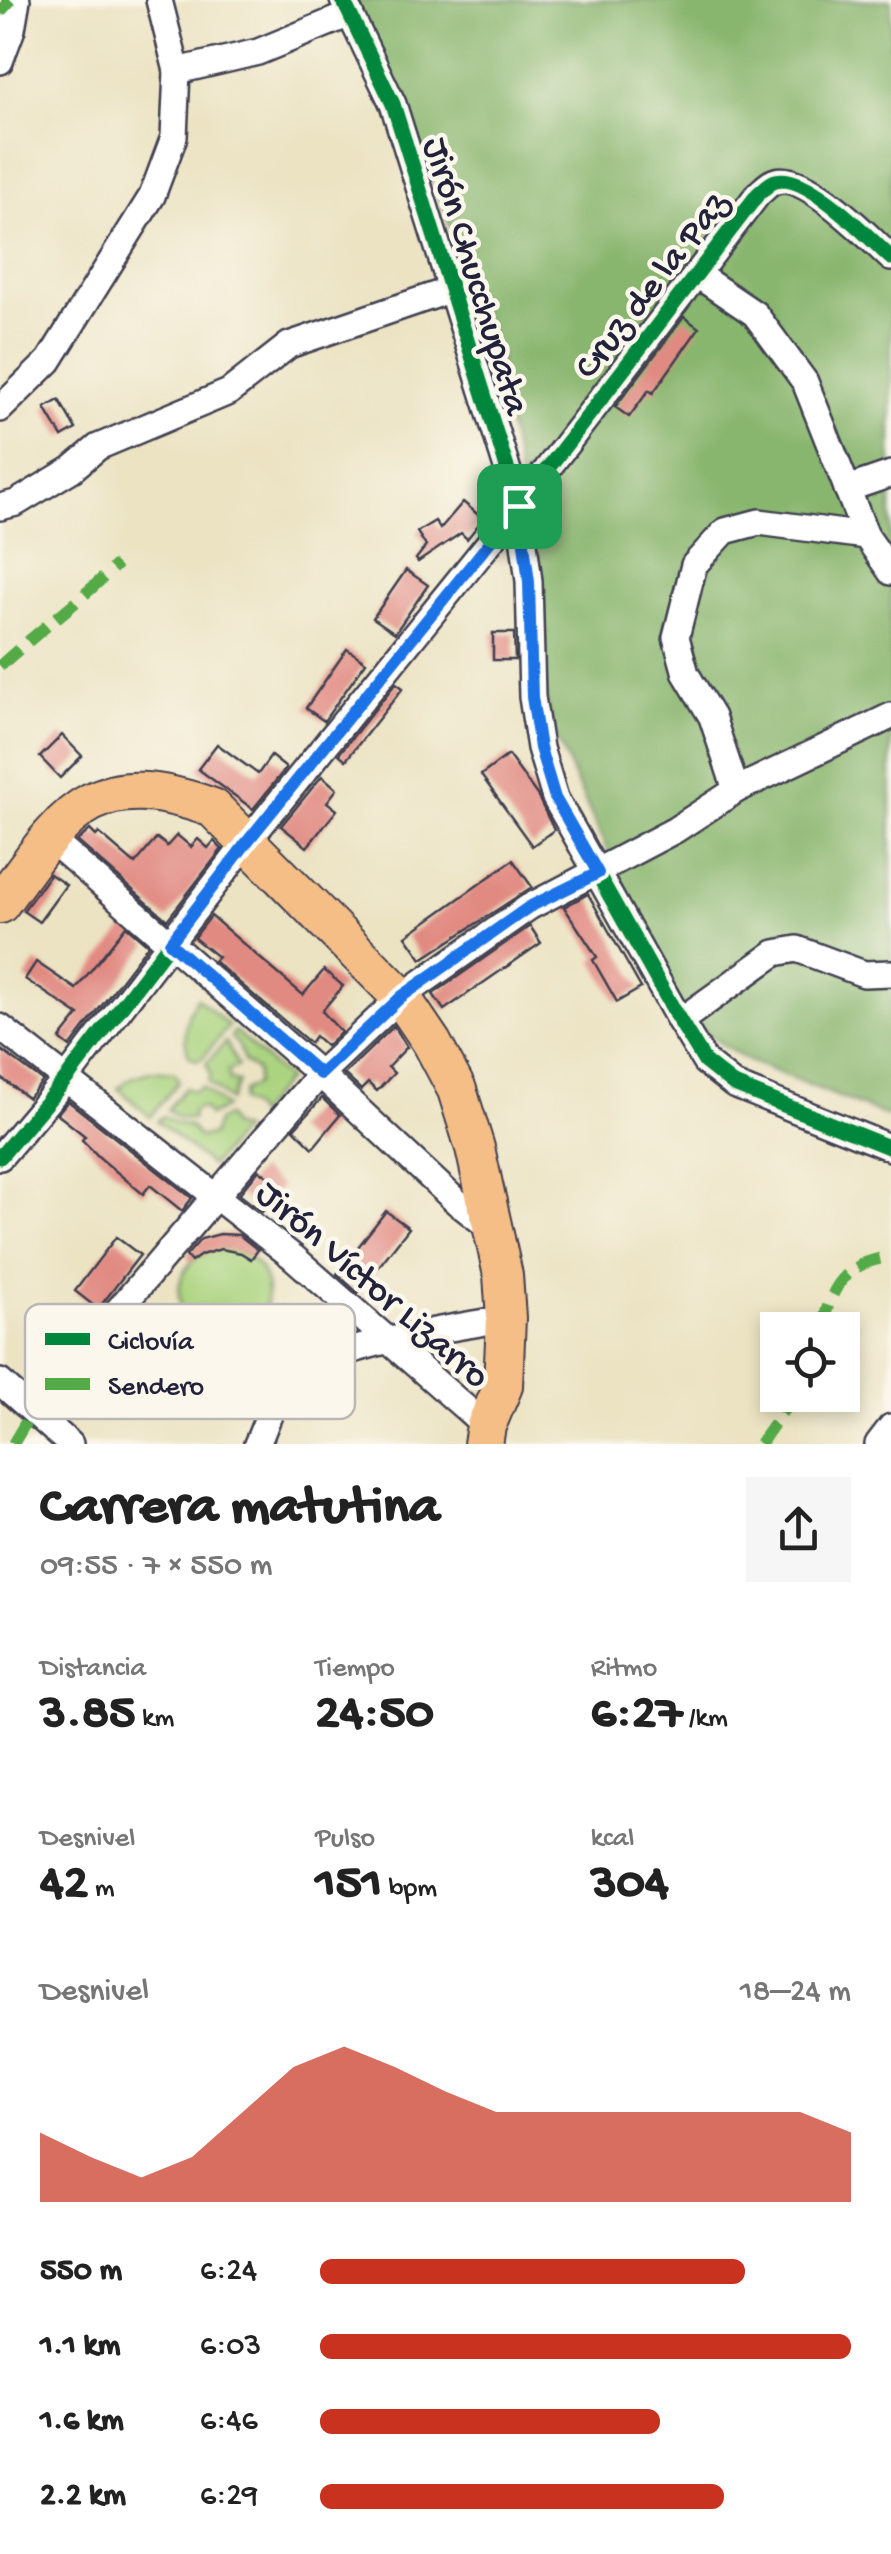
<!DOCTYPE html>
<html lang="es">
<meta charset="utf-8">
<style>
:root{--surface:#fff;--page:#f6f6f6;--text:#222;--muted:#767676;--accent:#c8321e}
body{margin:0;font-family:"Gochi Hand",sans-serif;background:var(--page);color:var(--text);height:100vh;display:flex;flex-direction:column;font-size:38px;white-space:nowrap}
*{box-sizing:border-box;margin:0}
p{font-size:32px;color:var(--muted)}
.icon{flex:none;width:55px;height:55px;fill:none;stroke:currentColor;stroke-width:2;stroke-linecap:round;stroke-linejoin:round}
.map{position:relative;height:1444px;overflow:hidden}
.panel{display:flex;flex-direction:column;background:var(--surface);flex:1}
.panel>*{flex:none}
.buttons{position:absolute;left:760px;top:1312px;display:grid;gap:20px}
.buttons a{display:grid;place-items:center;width:100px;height:100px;border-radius:0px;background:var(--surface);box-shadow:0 5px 15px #0003;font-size:50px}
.pin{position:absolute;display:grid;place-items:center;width:85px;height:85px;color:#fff;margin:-42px;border-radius:20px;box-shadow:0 5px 15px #0006}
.round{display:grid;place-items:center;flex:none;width:105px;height:105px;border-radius:0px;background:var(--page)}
.overview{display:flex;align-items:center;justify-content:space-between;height:170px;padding:0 40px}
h1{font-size:55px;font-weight:800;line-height:75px}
.stats{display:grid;grid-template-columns:repeat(3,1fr);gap:15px;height:170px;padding:10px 40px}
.stats div{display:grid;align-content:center}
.stats b{font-size:50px;font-weight:800}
.stats small{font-size:28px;font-weight:400}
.stats p{font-size:28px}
.chart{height:280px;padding:20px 40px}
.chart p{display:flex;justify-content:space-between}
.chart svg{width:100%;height:180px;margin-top:10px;fill:var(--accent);opacity:.7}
ul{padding:0 40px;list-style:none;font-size:32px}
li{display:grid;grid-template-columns:160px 120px 1fr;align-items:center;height:75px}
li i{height:25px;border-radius:12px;background:var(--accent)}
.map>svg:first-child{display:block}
.green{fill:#acd480;stroke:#677b5e;stroke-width:2.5}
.forest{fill:#89b66e;stroke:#566c54;stroke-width:2.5}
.building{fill:#e18a82}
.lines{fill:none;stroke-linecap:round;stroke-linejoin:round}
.minor-casing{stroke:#403f4f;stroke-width:30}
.highway-casing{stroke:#403f4f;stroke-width:42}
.minor{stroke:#fff;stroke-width:25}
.highway{stroke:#f6be87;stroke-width:38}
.quiet{stroke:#53aa46;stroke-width:12;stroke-dasharray:25 12;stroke-linecap:butt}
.cycleway-casing{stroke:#fbf7ec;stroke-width:21}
.cycleway{stroke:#00873e;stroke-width:15}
.route-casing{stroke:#fff;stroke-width:20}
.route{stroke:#1a73e8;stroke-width:12}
.labels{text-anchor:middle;stroke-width:9;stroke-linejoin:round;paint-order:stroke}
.street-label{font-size:38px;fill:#22223b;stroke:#fbf7ec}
.key{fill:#fbf7ec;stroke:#bab7b7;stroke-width:2.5}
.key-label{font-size:28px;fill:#22223b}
</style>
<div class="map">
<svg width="891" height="1444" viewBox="0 0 891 1444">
<rect width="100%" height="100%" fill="#fbf7ec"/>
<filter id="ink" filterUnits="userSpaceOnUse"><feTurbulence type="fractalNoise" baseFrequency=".01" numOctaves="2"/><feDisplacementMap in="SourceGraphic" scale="20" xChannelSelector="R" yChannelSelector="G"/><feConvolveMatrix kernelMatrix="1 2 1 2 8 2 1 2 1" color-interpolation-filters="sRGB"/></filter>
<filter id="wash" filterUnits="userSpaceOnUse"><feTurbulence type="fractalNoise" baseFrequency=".0048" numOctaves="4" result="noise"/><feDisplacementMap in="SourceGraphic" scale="40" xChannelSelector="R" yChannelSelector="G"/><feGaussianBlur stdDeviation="2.25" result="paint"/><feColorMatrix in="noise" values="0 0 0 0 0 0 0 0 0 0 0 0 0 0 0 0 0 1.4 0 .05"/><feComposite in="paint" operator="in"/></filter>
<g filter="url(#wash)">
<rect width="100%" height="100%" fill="#ece3c3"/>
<g class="green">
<path d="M 197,998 L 229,1026 L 202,1058 L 196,1060 L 189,1056 C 182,1035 184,1017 197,998 Z"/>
<path d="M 235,1031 L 287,1079 L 256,1115 L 251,1107 L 241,1101 L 243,1091 L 256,1084 L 257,1071 L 244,1062 L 239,1046 L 231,1037 Z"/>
<path d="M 226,1042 L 238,1066 L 228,1071 L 230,1080 L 238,1082 L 230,1101 L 208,1082 L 211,1074 L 206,1064 Z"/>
<path d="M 152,1071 L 175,1073 L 179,1081 L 150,1117 L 118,1088 L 131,1078 Z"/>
<path d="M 202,1087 L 225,1107 L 209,1116 L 204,1109 L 198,1108 L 193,1111 L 192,1119 L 177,1117 L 167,1110 L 185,1088 L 194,1091 Z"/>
<path d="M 163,1116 L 175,1123 L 189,1126 L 199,1137 L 212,1135 L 217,1121 L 226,1116 L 231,1126 L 242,1130 L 211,1166 L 157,1121 Z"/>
<circle cx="223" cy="1293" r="44"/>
</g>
<path class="forest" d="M 351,0 L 891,0 L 891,1118 L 746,1060 L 683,1018 L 551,726 L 542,674 L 537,557 L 507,420 L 499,355 L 414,132 Z"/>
<g id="blocks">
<g class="building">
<path d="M 684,317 L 699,328 L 653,393 L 649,390 L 629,417 L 615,407 Z"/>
<path d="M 59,400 L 76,429 L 62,437 L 45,408 Z"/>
<path d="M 463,502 L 483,519 L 467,539 L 461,533 L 418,562 L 416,559 L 426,546 L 417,532 L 435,521 L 440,529 Z"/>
<path d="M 406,570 L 428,585 L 395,633 L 373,618 Z"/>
<path d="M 493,633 L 514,633 L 515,660 L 493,660 Z"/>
<path d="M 347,649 L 366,662 L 324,721 L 306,708 Z"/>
<path d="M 396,683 L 403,688 L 346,760 L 339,754 Z"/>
<path d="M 62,735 L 82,756 L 60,778 L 40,757 Z"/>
<path d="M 217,744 L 258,774 L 271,756 L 286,768 L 253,809 L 198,769 Z"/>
<path d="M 508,755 L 537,795 L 554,830 L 532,846 L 481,775 Z"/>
<path d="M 322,776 L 337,789 L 327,802 L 337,810 L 307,847 L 281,826 Z"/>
<path d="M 90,830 L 96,836 L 99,833 L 135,864 L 157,838 L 167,846 L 177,835 L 191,847 L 198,839 L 208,848 L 214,841 L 222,849 L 167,920 L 77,841 Z"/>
<path d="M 513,860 L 532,887 L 422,959 L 406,936 Z"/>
<path d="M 50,874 L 66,885 L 39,922 L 23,911 Z"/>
<path d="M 588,894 L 641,988 L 617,1002 L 593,960 L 597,957 L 564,907 Z"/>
<path d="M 211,916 L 303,995 L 324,970 L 343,986 L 322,1011 L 341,1032 L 326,1046 L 315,1036 L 310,1043 L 214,961 L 218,957 L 194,938 Z"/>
<path d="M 126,926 L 148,945 L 70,1047 L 60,1039 L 79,1015 L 25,979 L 36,962 L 76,989 Z"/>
<path d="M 530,926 L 541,943 L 444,1010 L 433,994 Z"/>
<path d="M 394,1026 L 407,1047 L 388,1067 L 394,1073 L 377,1091 L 368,1083 L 361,1090 L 344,1074 Z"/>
<path d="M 0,1049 L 43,1081 L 28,1098 L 0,1077 Z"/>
<path d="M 322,1098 L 340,1115 L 313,1148 L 294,1129 Z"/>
<path d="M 68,1101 L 192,1198 L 182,1211 L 150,1185 L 143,1194 L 100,1158 L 82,1140 L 85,1136 L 57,1114 Z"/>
<path d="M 259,1170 L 281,1186 L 262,1212 L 239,1194 Z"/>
<path d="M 386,1211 L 409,1228 L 358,1293 L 337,1274 Z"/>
<path d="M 220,1234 L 239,1235 L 258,1250 L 251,1259 L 241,1253 L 221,1249 L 201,1255 L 191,1262 L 186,1256 L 201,1239 Z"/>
<path d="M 116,1237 L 140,1255 L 98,1309 L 75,1291 Z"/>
</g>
</g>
</g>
<g filter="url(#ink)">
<use href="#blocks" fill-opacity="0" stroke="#403f4f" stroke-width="2.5"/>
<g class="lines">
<defs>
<g id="minor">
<path d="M 0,61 L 12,29 L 17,0"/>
<path d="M 177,71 L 258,52 L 350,14"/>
<path d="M 891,258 C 870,239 807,172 776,181 C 770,182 763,190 758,194 L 519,506 L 529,581 L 532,697 L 540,748 L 555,798 L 680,1021 L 705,1062 L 734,1085 L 891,1148"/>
<path d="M 696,274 L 755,314 L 805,382 L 866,536 L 891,572"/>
<path d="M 0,409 L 49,361 L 152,196 L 174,137 L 177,71 L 159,0"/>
<path d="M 847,489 L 891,474"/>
<path d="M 0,507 L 16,503 L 72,469 L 98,447 L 229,392 L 289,345 L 453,289"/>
<path d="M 736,790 L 712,717 L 686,674 L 676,637 L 694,565 L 725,531 L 759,522 L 866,536"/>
<path d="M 49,838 L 320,1074 L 458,1203 L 494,1231"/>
<path d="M 680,1021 L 775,953 L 797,949 L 864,974 L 891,973"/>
<path d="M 0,1027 L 293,1257 L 486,1426"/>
<path d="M 0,1157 L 67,1078 L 247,842 L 519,506 L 393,104 L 343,0"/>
<path d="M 0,1382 L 70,1444"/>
<path d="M 33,1410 L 320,1074 L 401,997 L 529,907 L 675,830 L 736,790 L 891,716"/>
<path d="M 257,1444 C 267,1423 272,1399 290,1382 C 333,1342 448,1330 506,1318"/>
<path d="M 878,1444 L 891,1427"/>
</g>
<path id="highway" d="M 0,904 C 66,813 91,764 213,808 L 401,997 L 432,1043 L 457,1090 L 475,1148 L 503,1275 L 506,1318 L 503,1386 L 486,1426 L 483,1444"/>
</defs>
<use href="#minor" class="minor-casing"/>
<use href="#highway" class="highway-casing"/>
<use href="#minor" class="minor"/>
<use href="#highway" class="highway"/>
<g class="quiet">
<path d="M 0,12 L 11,0"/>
<path d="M 0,666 C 38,631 81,601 117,564"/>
<path d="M 822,1330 C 830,1287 846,1262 891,1257"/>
<path d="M 13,1444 L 33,1410"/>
<path d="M 760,1444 L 785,1408 L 815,1395"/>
</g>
<defs>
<g id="cycleway">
<path d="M 891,258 C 870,239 807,172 776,181 C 770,182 763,190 758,194 L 519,506 L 529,581 L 532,697 L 540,748 L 555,798 L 680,1021 L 705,1062 L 734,1085 L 891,1148"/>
<path d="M 0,1157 L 67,1078 L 247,842 L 519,506 L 393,104 L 343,0"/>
</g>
</defs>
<use href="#cycleway" class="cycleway-casing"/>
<use href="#cycleway" class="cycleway"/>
</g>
</g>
<g class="lines" filter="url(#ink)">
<defs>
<path id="route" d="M 519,506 L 529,582 L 532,697 L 540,748 L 555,798 L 598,873 L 529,907 L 401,997 L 320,1074 L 170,943 L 247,842 Z"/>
</defs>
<use href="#route" class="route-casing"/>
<use href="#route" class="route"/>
</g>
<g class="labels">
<g class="street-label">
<text transform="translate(479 275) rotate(73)" y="13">Jirón Chucchupata</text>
<text transform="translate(649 283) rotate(-52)" y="13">Cruz de la Paz</text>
<text transform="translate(375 1282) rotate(41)" y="13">Jirón Víctor Lizarro</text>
</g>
</g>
<rect x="25" y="1304" width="330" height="115" rx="15" class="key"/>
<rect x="45" y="1333" width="45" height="12" fill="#00873e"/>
<rect x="45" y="1378" width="45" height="12" fill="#53aa46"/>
<g class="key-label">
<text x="108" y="1349">Ciclovía</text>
<text x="108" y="1394">Sendero</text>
</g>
</svg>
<div class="buttons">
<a><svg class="icon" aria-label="locate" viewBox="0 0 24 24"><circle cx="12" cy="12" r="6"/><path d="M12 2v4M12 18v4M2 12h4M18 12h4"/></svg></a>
</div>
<div class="pin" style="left:519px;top:506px;background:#1e9e55"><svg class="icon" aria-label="arrive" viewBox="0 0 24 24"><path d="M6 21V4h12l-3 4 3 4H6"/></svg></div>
</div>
<section class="panel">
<div class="overview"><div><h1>Carrera matutina</h1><p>09:55 · 7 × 550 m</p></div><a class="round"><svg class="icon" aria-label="share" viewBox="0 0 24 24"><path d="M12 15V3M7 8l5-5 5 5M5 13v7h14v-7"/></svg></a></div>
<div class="stats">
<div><p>Distancia</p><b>3.85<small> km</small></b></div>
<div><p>Tiempo</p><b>24:50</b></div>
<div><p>Ritmo</p><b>6:27<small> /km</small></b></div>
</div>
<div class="stats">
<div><p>Desnivel</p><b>42<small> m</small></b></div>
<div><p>Pulso</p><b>151<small> bpm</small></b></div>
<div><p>kcal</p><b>304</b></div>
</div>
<div class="chart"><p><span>Desnivel</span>18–24 m</p>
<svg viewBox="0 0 160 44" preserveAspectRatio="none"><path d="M0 44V27L10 33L20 38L30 33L40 22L50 11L60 6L70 11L80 17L90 22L100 22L110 22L120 22L130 22L140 22L150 22L160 27V44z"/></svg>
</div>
<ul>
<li><b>550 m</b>6:24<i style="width:80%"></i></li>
<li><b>1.1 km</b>6:03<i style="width:100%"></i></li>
<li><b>1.6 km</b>6:46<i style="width:64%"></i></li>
<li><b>2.2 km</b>6:29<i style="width:76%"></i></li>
</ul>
</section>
